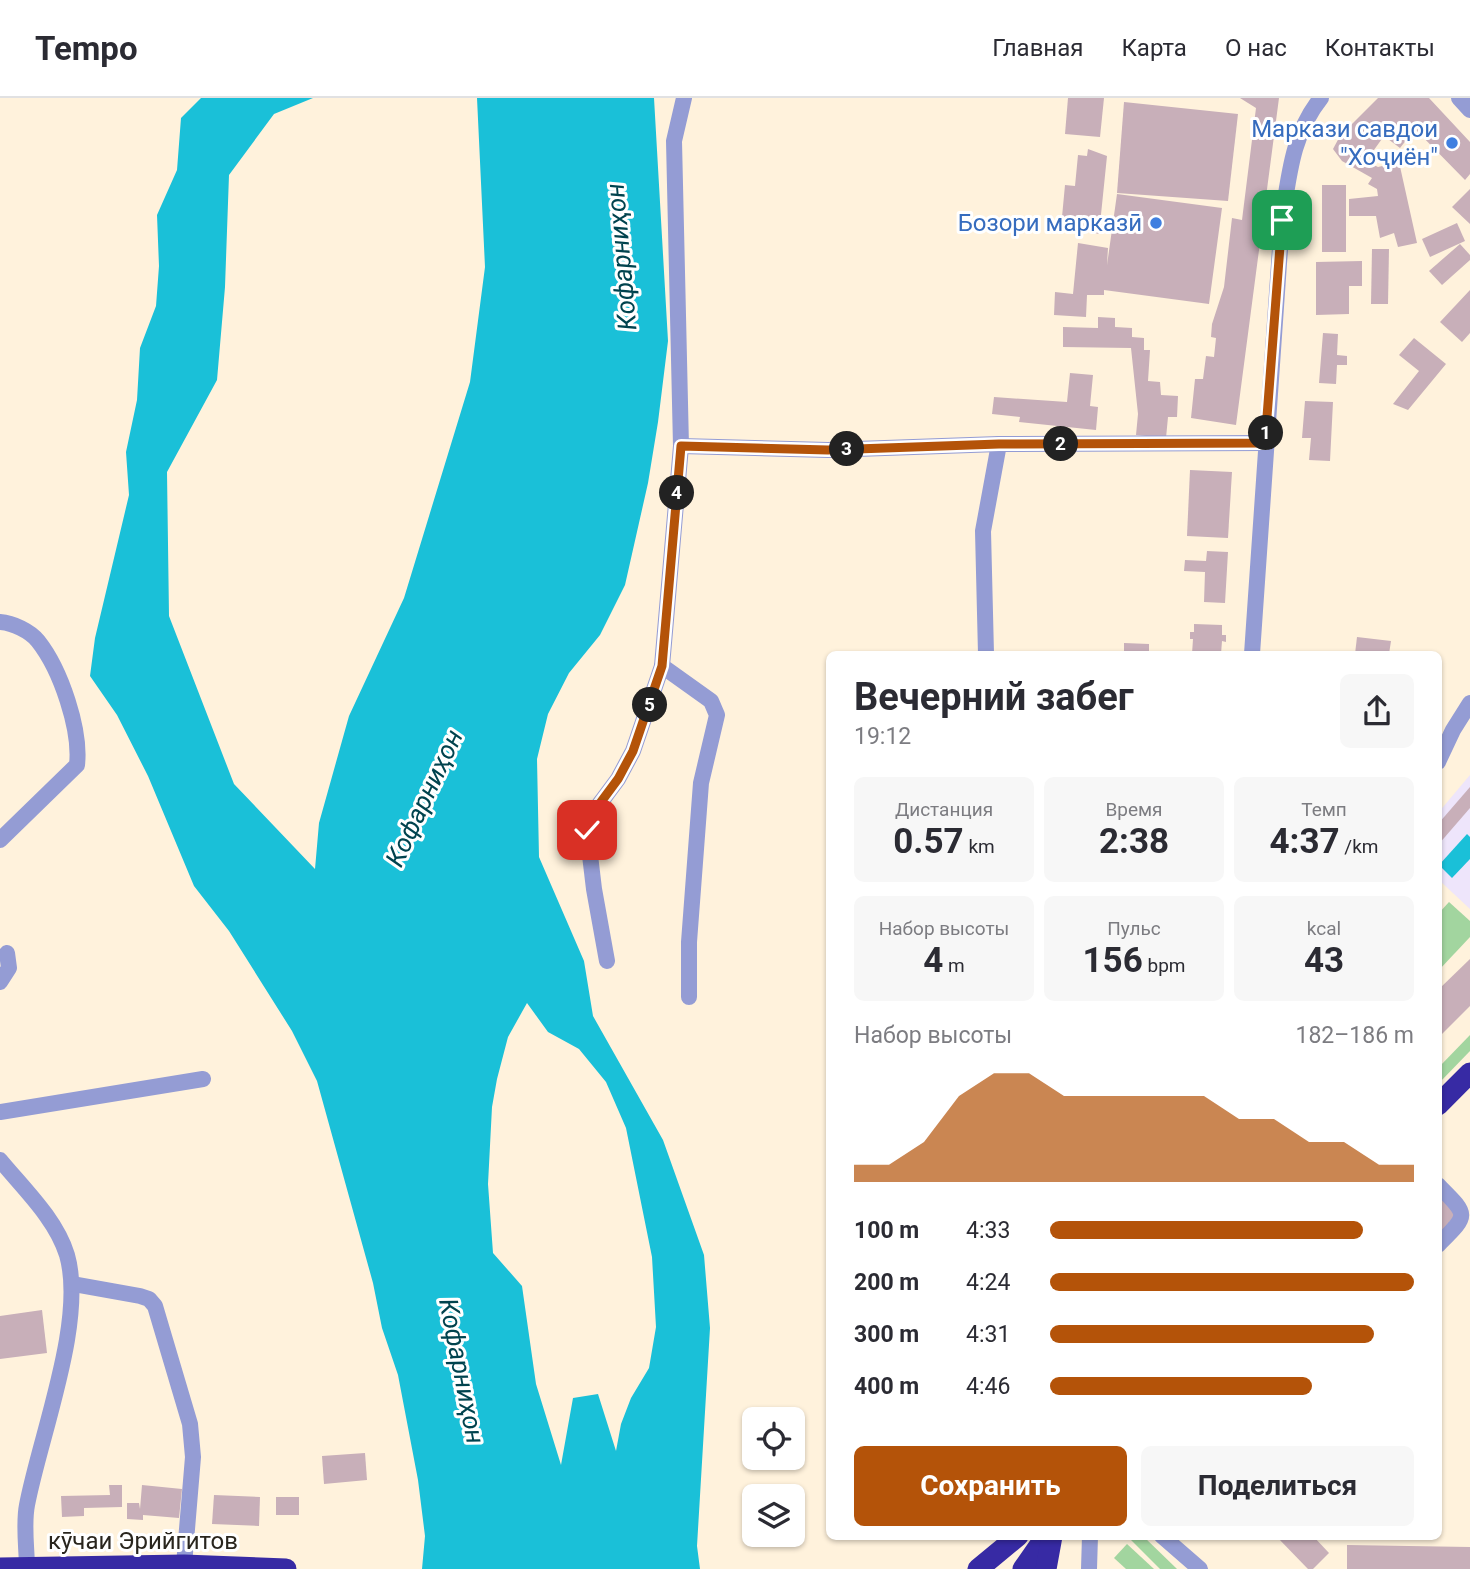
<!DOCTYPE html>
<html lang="ru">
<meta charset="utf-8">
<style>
:root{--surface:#fff;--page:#f7f7f7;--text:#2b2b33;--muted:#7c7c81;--line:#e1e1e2;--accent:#b45309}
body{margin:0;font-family:Roboto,sans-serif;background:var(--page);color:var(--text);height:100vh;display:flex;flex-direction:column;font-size:26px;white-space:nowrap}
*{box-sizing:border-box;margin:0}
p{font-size:23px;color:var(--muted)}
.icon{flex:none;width:38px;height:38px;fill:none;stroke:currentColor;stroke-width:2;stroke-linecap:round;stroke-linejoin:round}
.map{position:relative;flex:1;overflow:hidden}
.drawer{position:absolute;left:826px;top:553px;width:616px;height:889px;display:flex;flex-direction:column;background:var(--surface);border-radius:10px;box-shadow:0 2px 5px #0004}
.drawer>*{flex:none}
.tools{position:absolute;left:742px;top:1309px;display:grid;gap:14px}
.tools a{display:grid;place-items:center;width:63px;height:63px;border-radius:10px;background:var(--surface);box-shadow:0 2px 5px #0004;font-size:35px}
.pin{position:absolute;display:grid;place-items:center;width:60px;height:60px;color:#fff;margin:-30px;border-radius:14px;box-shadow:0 4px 10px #0006}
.km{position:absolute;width:35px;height:35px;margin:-18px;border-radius:50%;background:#222;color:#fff;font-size:19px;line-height:35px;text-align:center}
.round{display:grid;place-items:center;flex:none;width:74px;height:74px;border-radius:10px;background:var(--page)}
.head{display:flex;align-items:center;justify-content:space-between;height:119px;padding:0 28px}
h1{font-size:38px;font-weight:700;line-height:52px}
.stats{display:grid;grid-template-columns:repeat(3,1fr);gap:10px;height:119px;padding:7px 28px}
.stats div{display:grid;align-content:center;border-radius:10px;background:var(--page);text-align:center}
.stats b{font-size:35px;font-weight:700}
.stats small{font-size:19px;font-weight:400}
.stats p{font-size:19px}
.chart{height:196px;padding:14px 28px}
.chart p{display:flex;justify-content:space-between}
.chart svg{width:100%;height:126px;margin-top:7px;fill:var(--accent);opacity:.7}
.action{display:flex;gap:14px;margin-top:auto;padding:14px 28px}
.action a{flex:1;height:80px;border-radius:10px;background:var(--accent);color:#fff;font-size:28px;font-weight:700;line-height:80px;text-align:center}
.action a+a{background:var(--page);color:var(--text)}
ul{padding:0 28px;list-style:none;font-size:23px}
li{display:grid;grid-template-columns:112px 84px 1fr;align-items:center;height:52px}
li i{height:18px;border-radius:9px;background:var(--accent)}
header{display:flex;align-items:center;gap:42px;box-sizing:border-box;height:98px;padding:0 35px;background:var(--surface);border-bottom:2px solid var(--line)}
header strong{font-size:33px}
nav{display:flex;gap:38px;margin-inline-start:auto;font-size:24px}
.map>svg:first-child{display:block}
.education{fill:#eee5fb}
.green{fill:#a2d59f}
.water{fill:#1ac0d8;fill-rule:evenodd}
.building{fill:#c8afb9}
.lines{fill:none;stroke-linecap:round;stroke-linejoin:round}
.minor{stroke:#949cd4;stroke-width:16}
.highway{stroke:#372aa4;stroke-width:21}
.route-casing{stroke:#fff;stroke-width:14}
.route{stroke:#b45309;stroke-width:9}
.shop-dot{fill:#3f7fe0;stroke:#fff;stroke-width:2.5}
.labels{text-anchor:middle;stroke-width:6;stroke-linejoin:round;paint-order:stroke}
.shop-label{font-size:24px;fill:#366cbe;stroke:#fff;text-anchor:end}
.street-label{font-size:24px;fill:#29251d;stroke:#fff}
.water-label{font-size:26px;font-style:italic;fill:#00434e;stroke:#fff}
</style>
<header>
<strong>Tempo</strong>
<nav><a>Главная</a><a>Карта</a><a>О нас</a><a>Контакты</a></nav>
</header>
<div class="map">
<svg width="1470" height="1471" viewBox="0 0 1470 1471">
<rect width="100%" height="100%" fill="#fff2dc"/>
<path class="education" d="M 1470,677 L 1470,811 L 1439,782 L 1438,715 Z"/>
<g class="green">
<path d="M 1449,804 L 1470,823 L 1470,839 L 1439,872 L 1439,815 Z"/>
<path d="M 1470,937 L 1470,953 L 1440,984 L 1439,969 Z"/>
<path d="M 1134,1439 L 1144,1439 L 1177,1471 L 1160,1471 L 1131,1442 Z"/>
<path d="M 1127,1446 L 1154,1471 L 1126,1471 L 1114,1460 Z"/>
</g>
<g class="water">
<path d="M 201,0 L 313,0 L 274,16 L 229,77 L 225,189 L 217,282 L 167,374 L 169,518 L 234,686 L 315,771 L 319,725 L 349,618 L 404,500 L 470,284 L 485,169 L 477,0 L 654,0 L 668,243 L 658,324 L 648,385 L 625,487 L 600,537 L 569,575 L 548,616 L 537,661 L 539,759 L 584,863 L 593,918 L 663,1042 L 704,1157 L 710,1230 L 697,1448 L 700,1471 L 422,1471 L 425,1438 L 418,1382 L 398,1277 L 382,1230 L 373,1185 L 317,983 L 292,933 L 229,833 L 194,788 L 148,678 L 117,617 L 90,578 L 95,540 L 129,397 L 126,354 L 137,302 L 140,250 L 156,208 L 159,168 L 157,117 L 177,72 L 181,20 ZM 527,905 L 548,934 L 579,951 L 606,984 L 626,1030 L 652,1159 L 656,1229 L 649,1270 L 631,1300 L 621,1326 L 616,1353 L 598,1296 L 573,1300 L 561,1367 L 536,1286 L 522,1188 L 493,1155 L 488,1086 L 492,1009 L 497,981 L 508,939 Z"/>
<path d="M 1467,736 L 1470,739 L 1470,761 L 1452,780 L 1439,767 Z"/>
</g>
<g class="building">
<path d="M 1068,0 L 1104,0 L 1100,39 L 1065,36 Z"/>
<path d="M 1240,0 L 1279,0 L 1236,327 L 1191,320 L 1195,281 L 1203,281 L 1206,258 L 1214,259 L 1216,240 L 1211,239 L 1212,226 L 1224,189 L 1232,120 L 1242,122 L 1256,10 Z"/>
<path d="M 1378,0 L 1429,0 L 1470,44 L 1470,76 L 1465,82 L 1415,31 L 1400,50 L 1384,38 L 1366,63 L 1378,69 L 1399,64 L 1417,145 L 1398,149 L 1394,135 L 1380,140 L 1376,118 L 1349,118 L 1349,101 L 1378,98 L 1377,91 L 1368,86 L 1372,80 L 1342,63 L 1333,51 L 1340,38 Z"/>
<path d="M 1124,4 L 1238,16 L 1228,103 L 1117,95 Z"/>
<path d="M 1088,51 L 1107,58 L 1099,136 L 1082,132 L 1081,124 L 1062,119 L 1065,87 L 1075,88 L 1078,57 L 1087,58 Z"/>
<rect x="1322" y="87" width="24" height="67"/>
<path d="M 1470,91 L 1470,126 L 1452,109 Z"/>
<path d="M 1117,96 L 1222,110 L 1209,206 L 1104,192 L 1104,197 L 1087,197 L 1086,219 L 1054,217 L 1055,194 L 1073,196 L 1078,145 L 1108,150 L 1107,167 Z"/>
<path d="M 1457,125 L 1465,143 L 1430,159 L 1422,141 Z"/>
<path d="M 1460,146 L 1470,157 L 1470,162 L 1442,187 L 1429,173 Z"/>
<path d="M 1372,151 L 1389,151 L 1388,206 L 1371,206 Z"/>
<path d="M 1362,163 L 1362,188 L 1349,188 L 1349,216 L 1316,217 L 1316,164 Z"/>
<path d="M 1470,192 L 1470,235 L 1462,244 L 1440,224 Z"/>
<path d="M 1098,219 L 1115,220 L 1115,229 L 1132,230 L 1132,239 L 1144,240 L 1144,252 L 1150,252 L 1148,283 L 1160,284 L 1161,297 L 1178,298 L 1177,319 L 1168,319 L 1166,340 L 1136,337 L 1138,316 L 1131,250 L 1063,249 L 1063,229 L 1098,230 Z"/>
<path d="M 1323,235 L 1338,236 L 1337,257 L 1347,258 L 1347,267 L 1337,267 L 1336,286 L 1319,285 Z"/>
<path d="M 1414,240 L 1446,266 L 1408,312 L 1393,306 L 1419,273 L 1399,257 Z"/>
<path d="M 1070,275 L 1093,277 L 1090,308 L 1098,309 L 1096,332 L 1019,324 L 1020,319 L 992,316 L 994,299 L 1067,304 Z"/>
<path d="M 1305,303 L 1333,304 L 1330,363 L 1309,362 L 1311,340 L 1302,340 Z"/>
<path d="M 1190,372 L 1232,374 L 1228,440 L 1187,438 Z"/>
<path d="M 1207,453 L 1228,454 L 1225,505 L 1204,504 L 1205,474 L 1184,473 L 1185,462 L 1206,463 Z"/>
<path d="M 1194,526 L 1222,527 L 1222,537 L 1226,537 L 1226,544 L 1222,543 L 1221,556 L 1192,556 L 1193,541 L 1190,541 L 1190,534 L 1194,534 Z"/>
<path d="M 1357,539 L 1391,543 L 1389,556 L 1355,556 Z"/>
<path d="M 1124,545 L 1149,546 L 1149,556 L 1124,556 Z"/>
<path d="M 1470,689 L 1470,710 L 1438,747 L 1438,726 Z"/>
<path d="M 1470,861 L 1470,908 L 1438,940 L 1438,892 Z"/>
<path d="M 1438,1096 L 1458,1115 L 1449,1124 L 1454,1129 L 1438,1145 Z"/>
<path d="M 42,1212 L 47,1255 L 0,1261 L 0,1218 Z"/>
<path d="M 365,1355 L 367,1382 L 324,1386 L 322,1358 Z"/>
<path d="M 109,1387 L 122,1387 L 122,1409 L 84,1410 L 84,1418 L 62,1419 L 61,1398 L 110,1397 Z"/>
<path d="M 142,1387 L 182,1391 L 179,1420 L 143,1417 L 143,1422 L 127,1421 L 127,1405 L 139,1405 L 140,1411 Z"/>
<path d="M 214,1397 L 260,1399 L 259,1428 L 212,1426 Z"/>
<rect x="276" y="1399" width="23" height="18"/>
<path d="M 1276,1438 L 1313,1438 L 1329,1455 L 1313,1471 L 1308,1471 Z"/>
<path d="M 1347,1447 L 1470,1449 L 1470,1471 L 1347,1471 Z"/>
</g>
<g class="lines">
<g class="minor">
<path d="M 684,0 L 674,43 L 681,348 L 662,568 L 711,603 L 717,617 L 701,685 L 689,844 L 689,899"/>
<path d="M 1459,0 L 1470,12"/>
<path d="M 681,348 L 828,352 L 999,346 L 1265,345"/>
<path d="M 0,524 C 13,525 30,533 38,543 C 61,572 81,632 77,667 L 0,742"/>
<path d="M 986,556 L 983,433 L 999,346"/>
<path d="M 1252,556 L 1282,122 C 1289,78 1292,36 1321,0"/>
<path d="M 1438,664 L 1453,632 L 1470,605"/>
<path d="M 607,863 L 594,791 L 587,732 L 595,712 L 618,681 L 633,653 L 662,568"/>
<path d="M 0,884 L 9,870 L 7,855"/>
<path d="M 0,1014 L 203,981"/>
<path d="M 0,1062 C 24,1091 56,1121 67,1157 C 86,1223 40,1338 27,1407 C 23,1427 27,1451 27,1471"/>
<path d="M 1438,1087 C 1469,1118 1469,1116 1438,1147"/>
<path d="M 73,1186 L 140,1198 L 149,1201 L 155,1208 L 190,1326 L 193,1359 L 184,1467"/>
<path d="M 1162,1438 L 1200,1471"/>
<path d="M 1089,1471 L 1090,1438"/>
</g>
<g class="highway">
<path d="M 1438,1007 L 1470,975"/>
<path d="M 0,1470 L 184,1467 L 286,1471"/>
<path d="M 978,1471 L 1018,1438"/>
<path d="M 1023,1471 L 1046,1438"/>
<path d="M 1046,1471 L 1052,1438"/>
</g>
</g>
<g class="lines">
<defs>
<path id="route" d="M 587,732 L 595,712 L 618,681 L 633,653 L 662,568 L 681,348 L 828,352 L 999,346 L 1265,345 L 1282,122"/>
</defs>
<use href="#route" class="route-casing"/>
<use href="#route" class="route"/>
</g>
<g class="shop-dot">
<circle cx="1452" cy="45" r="7"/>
<circle cx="1156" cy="125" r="7"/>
</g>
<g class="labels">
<g class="shop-label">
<text x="1438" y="39">Маркази савдои<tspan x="1438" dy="28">"Хоҷиён"</tspan></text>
<text x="1142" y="133">Бозори марказӣ</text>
</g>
<g class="street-label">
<text x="143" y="1451">кӯчаи Эрийгитов</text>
</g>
<g class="water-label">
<text transform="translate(621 159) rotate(-95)" y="9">Кофарниҳон</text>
<text transform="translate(424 700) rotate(-65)" y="9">Кофарниҳон</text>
<text transform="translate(462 1273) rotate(79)" y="9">Кофарниҳон</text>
</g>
</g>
</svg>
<div class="tools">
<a><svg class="icon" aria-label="locate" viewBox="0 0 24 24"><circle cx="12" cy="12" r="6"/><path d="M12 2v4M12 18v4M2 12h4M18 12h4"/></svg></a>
<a><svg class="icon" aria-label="layers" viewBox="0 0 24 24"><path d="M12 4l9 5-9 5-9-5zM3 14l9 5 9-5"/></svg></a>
</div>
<div class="pin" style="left:1282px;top:122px;background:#1e9e55"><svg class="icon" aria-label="arrive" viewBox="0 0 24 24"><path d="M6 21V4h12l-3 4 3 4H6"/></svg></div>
<div class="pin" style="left:587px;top:732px;background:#d93025"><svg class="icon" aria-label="check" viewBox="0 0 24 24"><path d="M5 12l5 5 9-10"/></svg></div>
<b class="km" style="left:1266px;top:335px">1</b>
<b class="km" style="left:1061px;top:346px">2</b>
<b class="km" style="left:847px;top:351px">3</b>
<b class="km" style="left:677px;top:395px">4</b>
<b class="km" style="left:650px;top:607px">5</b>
<section class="drawer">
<div class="head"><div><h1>Вечерний забег</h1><p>19:12</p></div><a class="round"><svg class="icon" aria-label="share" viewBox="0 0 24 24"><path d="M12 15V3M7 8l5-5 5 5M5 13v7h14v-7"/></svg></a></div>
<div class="stats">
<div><p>Дистанция</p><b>0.57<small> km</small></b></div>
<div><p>Время</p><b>2:38</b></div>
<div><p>Темп</p><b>4:37<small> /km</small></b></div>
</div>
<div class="stats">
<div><p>Набор высоты</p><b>4<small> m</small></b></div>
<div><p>Пульс</p><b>156<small> bpm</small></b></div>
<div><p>kcal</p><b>43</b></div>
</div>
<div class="chart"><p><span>Набор высоты</span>182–186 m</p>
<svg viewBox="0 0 160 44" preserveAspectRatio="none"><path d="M0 44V38L10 38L20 30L30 14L40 6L50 6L60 14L70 14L80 14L90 14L100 14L110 22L120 22L130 30L140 30L150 38L160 38V44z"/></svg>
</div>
<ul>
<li><b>100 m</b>4:33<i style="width:86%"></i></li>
<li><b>200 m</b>4:24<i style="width:100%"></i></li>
<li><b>300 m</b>4:31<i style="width:89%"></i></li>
<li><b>400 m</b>4:46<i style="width:72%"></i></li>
</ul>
<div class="action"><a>Сохранить</a><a>Поделиться</a></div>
</section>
</div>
